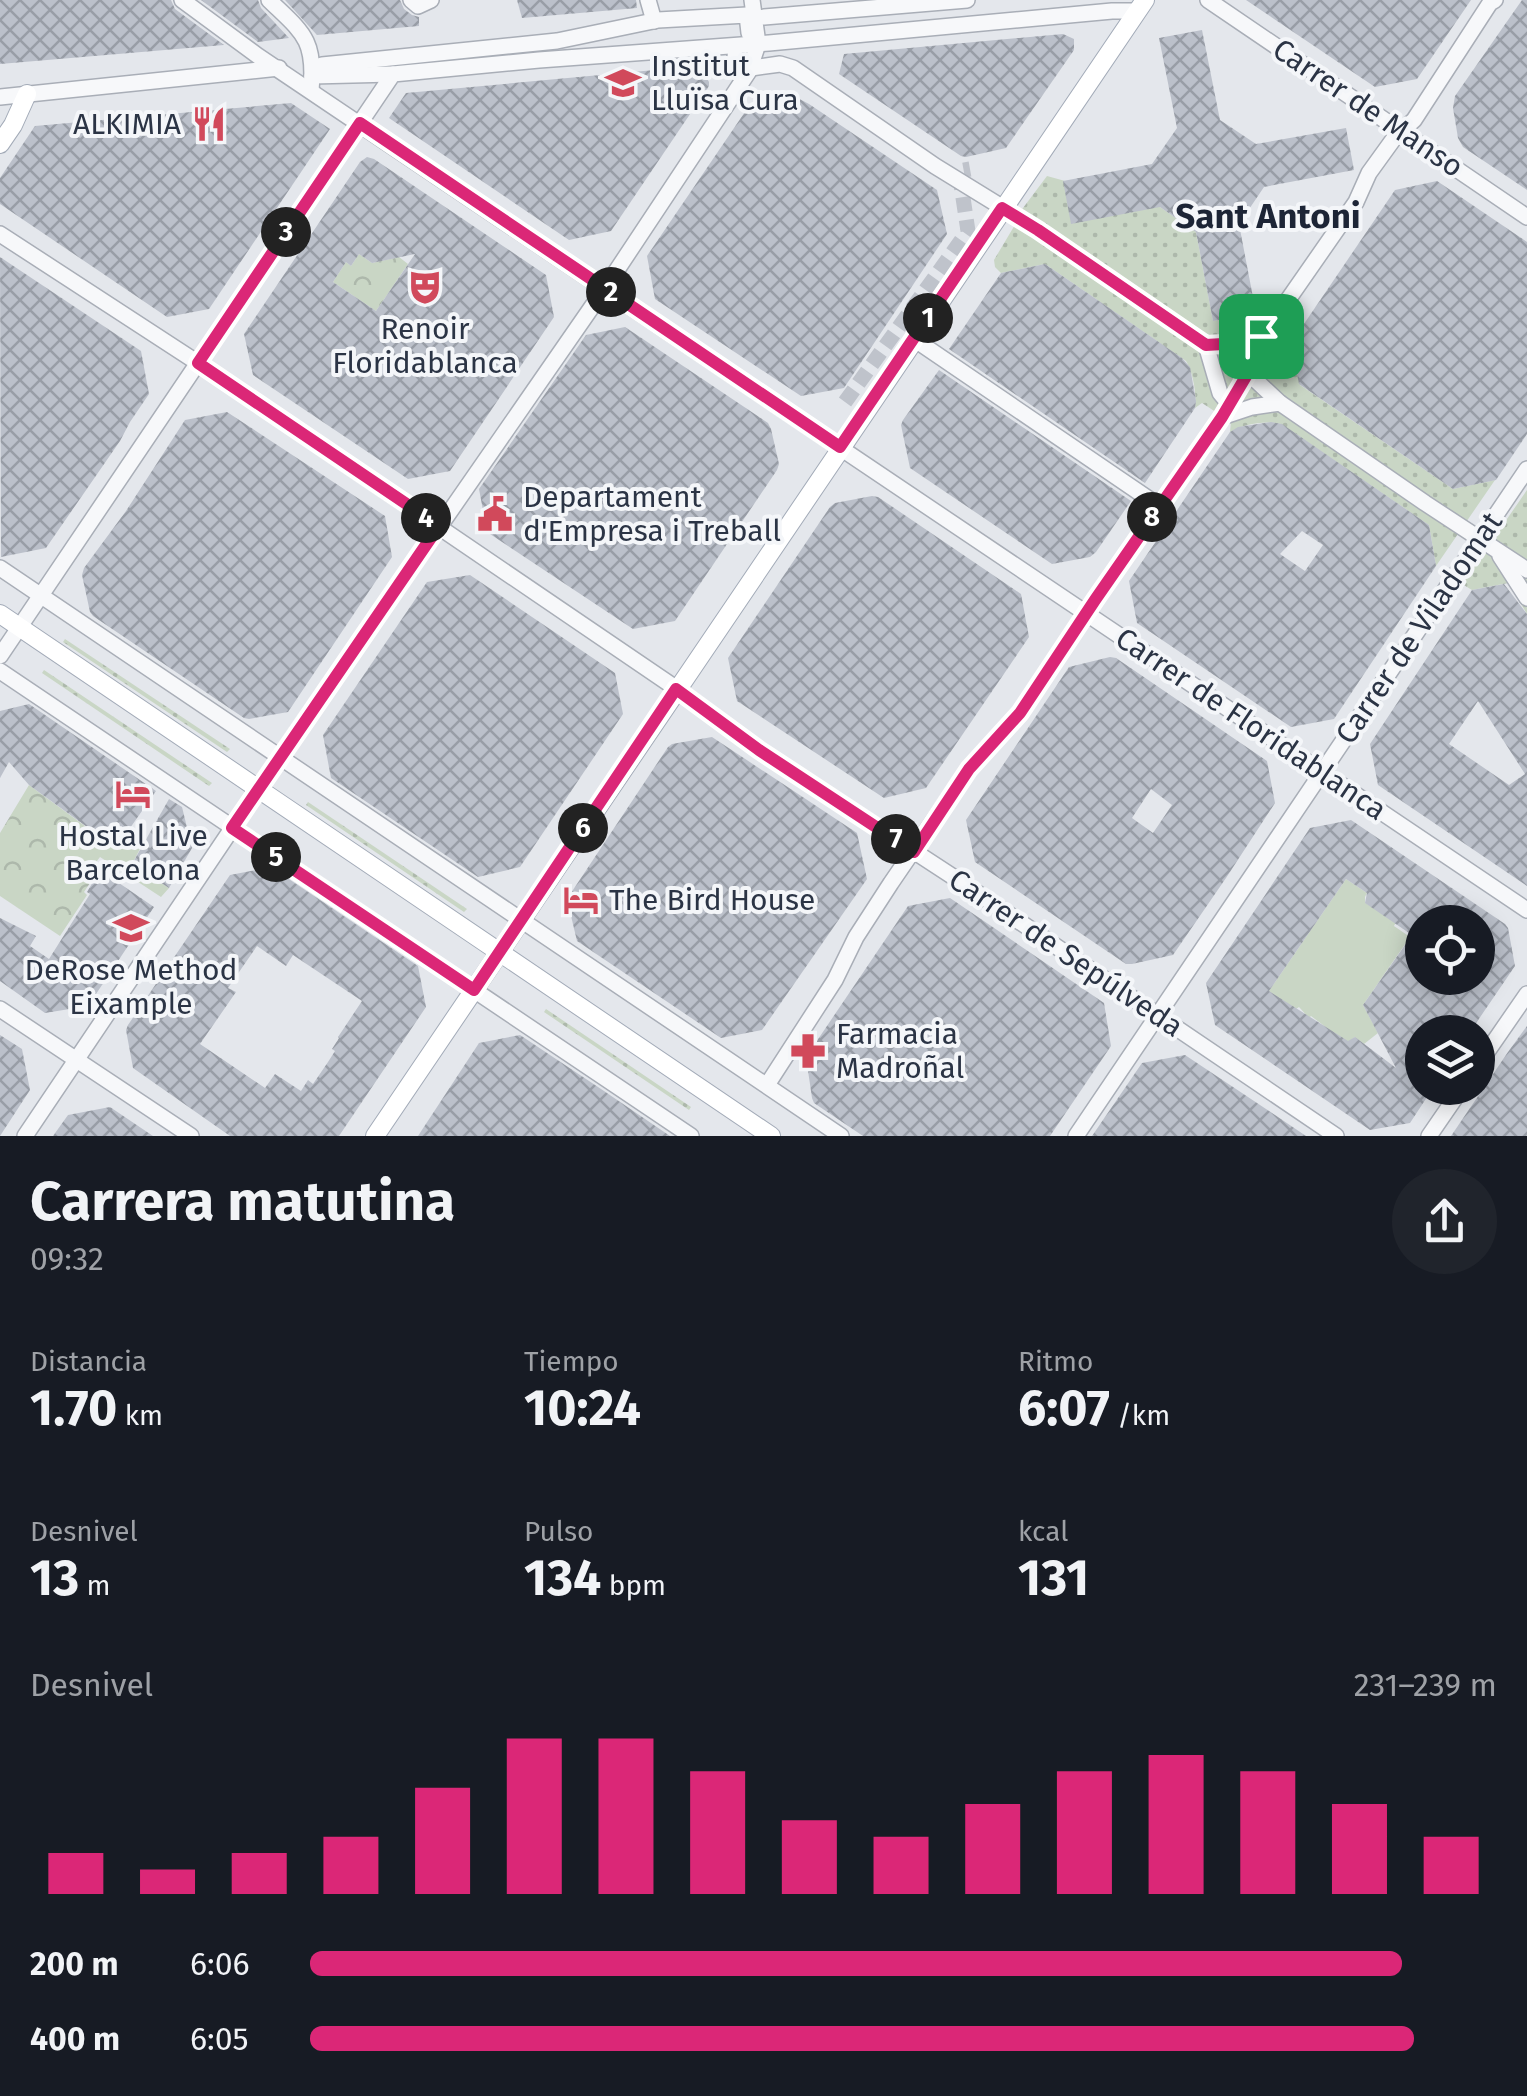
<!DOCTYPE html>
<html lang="es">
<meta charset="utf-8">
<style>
:root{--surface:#171b24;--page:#20242c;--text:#f1f3f6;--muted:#9ea1a6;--accent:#db2777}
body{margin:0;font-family:"Fira Sans",sans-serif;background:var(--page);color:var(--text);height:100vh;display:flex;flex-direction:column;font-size:38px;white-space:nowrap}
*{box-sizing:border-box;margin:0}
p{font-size:32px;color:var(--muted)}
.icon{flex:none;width:55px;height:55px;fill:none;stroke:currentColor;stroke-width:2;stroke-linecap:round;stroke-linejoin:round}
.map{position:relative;height:1136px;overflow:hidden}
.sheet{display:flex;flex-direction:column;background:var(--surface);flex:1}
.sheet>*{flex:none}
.tools{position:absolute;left:1405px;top:905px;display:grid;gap:20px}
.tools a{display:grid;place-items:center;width:90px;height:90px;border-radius:50%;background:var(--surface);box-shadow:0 5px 25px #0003;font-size:50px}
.pin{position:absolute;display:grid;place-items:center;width:85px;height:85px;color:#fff;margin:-42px;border-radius:20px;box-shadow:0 5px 15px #0006}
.km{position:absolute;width:50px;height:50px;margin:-25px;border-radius:50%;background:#222;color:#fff;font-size:28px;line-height:50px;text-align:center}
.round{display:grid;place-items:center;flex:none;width:105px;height:105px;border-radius:52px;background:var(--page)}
.head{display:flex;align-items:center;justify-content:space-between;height:170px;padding:0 30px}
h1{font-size:55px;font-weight:700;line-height:75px}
.figures{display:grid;grid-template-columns:repeat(3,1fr);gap:15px;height:170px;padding:10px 30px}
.figures div{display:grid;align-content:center}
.figures b{font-size:50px;font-weight:700}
.figures small{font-size:28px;font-weight:400}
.figures p{font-size:28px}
.chart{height:280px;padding:20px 30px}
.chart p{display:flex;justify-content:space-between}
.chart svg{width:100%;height:180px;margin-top:10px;stroke:var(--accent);stroke-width:6}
ul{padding:0 30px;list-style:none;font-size:32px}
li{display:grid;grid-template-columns:160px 120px 1fr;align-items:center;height:75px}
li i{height:25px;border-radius:12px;background:var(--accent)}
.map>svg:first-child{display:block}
.grass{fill:url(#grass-dots)}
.park{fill:url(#park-crowns)}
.garden{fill:#c9d6c5}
.building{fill:url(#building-cross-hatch);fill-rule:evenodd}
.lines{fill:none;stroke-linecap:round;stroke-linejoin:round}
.minor-tunnel{stroke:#bfc3cb;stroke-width:15;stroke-dasharray:15 8;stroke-linecap:butt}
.minor-casing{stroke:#a9aeb7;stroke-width:18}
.major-casing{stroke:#a3abb8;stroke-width:20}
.minor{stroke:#f7f8fa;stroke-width:15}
.major{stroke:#fff;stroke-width:18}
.route-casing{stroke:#fff;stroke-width:20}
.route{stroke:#db2777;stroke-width:12}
.labels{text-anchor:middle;stroke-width:8;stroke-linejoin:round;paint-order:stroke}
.poi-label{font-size:30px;fill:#2b3445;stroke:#f4f6f9;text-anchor:start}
.street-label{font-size:30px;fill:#2b3445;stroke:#f4f6f9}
.quarter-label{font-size:35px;font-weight:bold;fill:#1d2536;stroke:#f4f6f9}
</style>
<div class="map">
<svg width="1527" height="1136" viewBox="0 0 1527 1136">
<defs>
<pattern id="grass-dots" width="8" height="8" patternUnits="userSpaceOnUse" patternTransform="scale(2.5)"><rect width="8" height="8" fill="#c9d6c5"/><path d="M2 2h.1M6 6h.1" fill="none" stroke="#adb8ab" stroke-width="1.8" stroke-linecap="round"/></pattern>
<pattern id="park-crowns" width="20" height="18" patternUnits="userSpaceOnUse" patternTransform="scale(2.5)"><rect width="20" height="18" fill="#c9d6c5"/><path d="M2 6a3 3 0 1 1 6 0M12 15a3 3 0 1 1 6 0" fill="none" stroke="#adb8ab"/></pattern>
<pattern id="building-cross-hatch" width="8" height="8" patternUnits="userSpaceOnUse" patternTransform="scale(2.5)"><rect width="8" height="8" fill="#bbc0ca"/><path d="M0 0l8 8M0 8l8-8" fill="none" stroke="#989da6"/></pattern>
</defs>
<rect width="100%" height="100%" fill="#e4e7ec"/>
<g class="grass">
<path d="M 1047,176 L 1160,207 L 1196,232 L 1213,321 L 1256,313 L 1291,343 L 1300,385 L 1453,489 L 1495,480 L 1436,566 L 1429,525 L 1281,424 C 1265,420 1244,424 1230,432 L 1231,422 L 1202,403 L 1195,408 C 1197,395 1193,372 1186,361 L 1045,264 L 1001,273 L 995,267 L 994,260 L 1019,218 L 1020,212 Z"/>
<path d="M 1527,490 L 1527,614 L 1508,583 L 1472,590 L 1462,584 Z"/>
<path d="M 65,639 L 230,749 L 227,752 L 63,642 Z"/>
<path d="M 44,670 L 212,783 L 209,786 L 42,673 Z"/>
<path d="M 308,802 L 467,909 L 464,912 L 306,805 Z"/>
<path d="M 546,1009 L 691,1107 L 689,1110 L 544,1012 Z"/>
</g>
<g class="park">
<path d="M 359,254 L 372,263 L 399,257 L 408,264 L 376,311 L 333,282 L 346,262 L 351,266 Z"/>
<path d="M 29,785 L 115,848 L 124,837 L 141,847 L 132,864 L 169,888 L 161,897 L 100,857 L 94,865 L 98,871 L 84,892 L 87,895 L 60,936 L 0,896 L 0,833 Z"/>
</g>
<path class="garden" d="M 1346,879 L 1367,893 L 1365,897 L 1365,903 L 1397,920 L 1394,926 L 1410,937 L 1363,1005 L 1378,1033 L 1364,1044 L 1355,1037 L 1347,1043 L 1311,1016 L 1309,1018 L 1299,1007 L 1296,1009 L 1269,991 Z"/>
<g class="building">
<path d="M 0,0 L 171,0 L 175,9 L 224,45 L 0,64 Z"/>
<path d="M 201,0 L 258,0 L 261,8 L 289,38 L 258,42 Z"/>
<path d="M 285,0 L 400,0 L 404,9 L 412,15 L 419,17 L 419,26 L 317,35 Z"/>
<path d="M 517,0 L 636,0 L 637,8 L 522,18 Z"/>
<path d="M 1246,0 L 1471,0 L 1417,79 L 1375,87 Z"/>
<path d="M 1522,0 L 1527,0 L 1527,190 L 1463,147 L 1458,138 L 1453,108 L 1455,96 Z"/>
<path d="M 1202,30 L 1220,120 L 1256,144 L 1346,128 L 1354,170 L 1264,187 L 1239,224 L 1256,313 L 1213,321 L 1196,232 L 1160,207 L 1071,224 L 1063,181 L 1152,164 L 1177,128 L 1159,38 Z"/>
<path d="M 1063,34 L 1074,39 L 1074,50 L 1006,148 L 966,157 L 961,156 L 839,74 L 844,54 Z"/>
<path d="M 698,66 L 702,69 L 709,82 L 709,86 L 611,231 L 569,240 L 389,118 L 406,93 Z"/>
<path d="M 790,94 L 809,104 L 937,190 L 947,234 L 844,388 L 801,396 L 655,299 L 647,256 L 749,106 L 756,101 Z"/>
<path d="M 291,103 L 330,129 L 209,309 L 167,317 L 0,204 L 0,178 L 35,126 Z"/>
<path d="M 367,157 L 374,159 L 546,275 L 554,317 L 450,471 L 408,479 L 253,375 L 244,334 L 360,162 ZM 359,254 L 372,263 L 415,254 L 376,311 L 333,282 L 346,262 L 351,266 Z"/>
<path d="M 1437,181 L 1527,242 L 1527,434 L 1496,480 L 1453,489 L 1299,384 L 1291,343 L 1395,190 Z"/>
<path d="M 0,257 L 141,351 L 149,394 L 130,422 L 120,441 L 46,548 L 1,557 Z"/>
<path d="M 1045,264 L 1182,358 L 1190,367 L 1196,401 L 1195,408 L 1145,483 L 949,349 L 1001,273 Z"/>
<path d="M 625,327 L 768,423 L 771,429 L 779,464 L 777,470 L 675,621 L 633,629 L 487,532 L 479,489 L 586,335 Z"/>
<path d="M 939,370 L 1131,501 L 1096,552 L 1090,557 L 1052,564 L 910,468 L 901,425 L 903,420 Z"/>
<path d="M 227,412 L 385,516 L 392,557 L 290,709 L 288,712 L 249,719 L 244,718 L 93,616 L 90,612 L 82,575 L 84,568 L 126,511 L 185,420 Z"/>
<path d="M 1271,422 L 1282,424 L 1429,525 L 1436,566 L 1334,719 L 1291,727 L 1137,623 L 1129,581 L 1230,432 L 1238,427 ZM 1302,531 L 1323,545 L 1305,571 L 1280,554 Z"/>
<path d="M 872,496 L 878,497 L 1021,594 L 1029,637 L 926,788 L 884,798 L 737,701 L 728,658 L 830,507 L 835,503 Z"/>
<path d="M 470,575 L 615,673 L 623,714 L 520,867 L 478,877 L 331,778 L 323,735 L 427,582 Z"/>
<path d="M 1504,584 L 1527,614 L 1527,886 L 1378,785 L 1370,744 L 1472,590 ZM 1478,701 L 1525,774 L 1509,785 L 1449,744 Z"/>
<path d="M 1110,657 L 1116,658 L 1267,761 L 1275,803 L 1226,878 L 1173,955 L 1132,964 L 1126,964 L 975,862 L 966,820 L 1069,667 ZM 1151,789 L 1172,805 L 1153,833 L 1132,818 Z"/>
<path d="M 29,704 L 156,791 L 116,848 L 29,785 L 9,762 L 0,778 L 0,711 Z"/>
<path d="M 712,737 L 857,833 L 867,879 L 762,1030 L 721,1038 L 577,941 L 567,899 L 668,747 L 672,744 Z"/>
<path d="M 169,799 L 182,807 L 192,848 L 169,888 L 132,864 Z"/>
<path d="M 1351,820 L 1505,924 L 1508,928 L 1515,966 L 1470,1032 L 1422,1032 L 1422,1088 L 1433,1088 L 1410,1123 L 1370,1130 L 1215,1025 L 1206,983 L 1310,828 ZM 1346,879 L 1367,893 L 1365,903 L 1412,935 L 1363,1005 L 1396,1068 L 1355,1037 L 1348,1041 L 1269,991 ZM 1422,922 L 1478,922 L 1478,978 L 1422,978 Z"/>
<path d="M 271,867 L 418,966 L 426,1007 L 339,1136 L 230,1136 L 133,1068 L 126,1030 L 128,1025 L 230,875 ZM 257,946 L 286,966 L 293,955 L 362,1001 L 338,1037 L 339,1038 L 332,1049 L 335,1051 L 328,1062 L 313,1084 L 308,1080 L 301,1091 L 275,1074 L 265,1088 L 200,1044 L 236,992 L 228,988 Z"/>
<path d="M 100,870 L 154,907 L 88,1006 L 45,1013 L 0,981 L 0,918 L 36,936 L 30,946 L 49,959 L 90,894 L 87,892 Z"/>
<path d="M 950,898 L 1104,1003 L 1111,1046 L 1050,1136 L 863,1136 L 814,1103 L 812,1098 L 806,1057 L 908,906 Z"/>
<path d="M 1527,1026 L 1527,1136 L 1451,1136 L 1508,1052 Z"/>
<path d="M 0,1035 L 22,1049 L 30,1090 L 0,1136 Z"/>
<path d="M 520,1035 L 604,1091 L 670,1136 L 418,1136 L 479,1043 Z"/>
<path d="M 1185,1055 L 1275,1115 L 1306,1136 L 1092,1136 L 1142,1063 Z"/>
<path d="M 110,1107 L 153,1136 L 53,1136 L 68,1115 Z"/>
</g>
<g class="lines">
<path class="minor-tunnel" d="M 845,402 L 968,231 L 959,171 L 970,169"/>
<defs>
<g id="minor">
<path d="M 182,0 L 258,56 L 1527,910"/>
<path d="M 269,0 C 302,32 316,39 311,90"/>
<path d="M 411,0 L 418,6 L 431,0"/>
<path d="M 648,0 L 654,21"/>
<path d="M 1208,0 L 1527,217"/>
<path d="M 764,17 L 967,0"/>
<path d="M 735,55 L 736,61"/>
<path d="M 322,65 L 557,41 L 658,20 L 747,15 L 749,33"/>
<path d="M 751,68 L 780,64 L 793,68 L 935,166 L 1039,230 L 1206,345 L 1223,344 L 1261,336"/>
<path d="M 312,76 L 393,74"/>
<path d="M 0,97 L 279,68"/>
<path d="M 0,234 L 198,363 L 677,689 L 759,750 L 961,882 L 1336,1136"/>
<path d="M 914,339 L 1159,506"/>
<path d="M 1223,344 L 1239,357 L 1248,373 L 1280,403 L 1425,503 L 1527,570"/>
<path d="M 1206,345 L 1220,393 L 1229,404"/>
<path d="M 1244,363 L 1356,202 L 1369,173 L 1395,137 L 1414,120 L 1490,3 L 1495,0"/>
<path d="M 1222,417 L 1252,407 L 1280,403"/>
<path d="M 1500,556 L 1527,598"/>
<path d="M 0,568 L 841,1136"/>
<path d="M 0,656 L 393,74 L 539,60 L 769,43 L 1112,11 L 1137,11"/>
<path d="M 0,671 L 691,1136"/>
<path d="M 0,1009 L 191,1136"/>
<path d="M 1478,1065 L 1527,994"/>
<path d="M 767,1085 L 835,980 L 856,937 L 891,883 L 969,769 L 1020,713 L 1095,600 L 1222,417 L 1248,373"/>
<path d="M 25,1136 L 297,732 L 605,288 L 749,71 L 758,44 L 752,0"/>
<path d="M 1076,1136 L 1527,469"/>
<path d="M 1429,1136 L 1462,1088"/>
</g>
<g id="major">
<path d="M 0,144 L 13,125 L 27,94"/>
<path d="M 0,614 L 771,1136"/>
<path d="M 375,1136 L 1145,0"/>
</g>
</defs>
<use href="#minor" class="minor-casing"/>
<use href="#major" class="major-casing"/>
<use href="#minor" class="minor"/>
<use href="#major" class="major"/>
</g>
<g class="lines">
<defs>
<path id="route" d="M 360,123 L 840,447 L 1002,208 L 1038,230 L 1206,345 L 1223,344 L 1261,336 L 1244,364 L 1248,373 L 1222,417 L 1095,600 L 1020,713 L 969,769 L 914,852 L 759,750 L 676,689 L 474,990 L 232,828 L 439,526 L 198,363 Z"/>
</defs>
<use href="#route" class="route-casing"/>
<use href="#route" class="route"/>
</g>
<defs>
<symbol id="school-bare" viewBox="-9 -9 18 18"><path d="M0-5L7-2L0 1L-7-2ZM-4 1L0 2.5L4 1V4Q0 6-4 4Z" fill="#d1495b" stroke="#f4f6f9" stroke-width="2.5" paint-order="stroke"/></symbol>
<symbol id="restaurant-bare" viewBox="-9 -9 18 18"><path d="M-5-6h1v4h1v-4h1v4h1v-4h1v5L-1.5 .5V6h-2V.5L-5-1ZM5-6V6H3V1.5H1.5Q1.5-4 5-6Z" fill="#d1495b" stroke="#f4f6f9" stroke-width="2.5" paint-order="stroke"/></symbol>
<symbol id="theatre-bare" viewBox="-9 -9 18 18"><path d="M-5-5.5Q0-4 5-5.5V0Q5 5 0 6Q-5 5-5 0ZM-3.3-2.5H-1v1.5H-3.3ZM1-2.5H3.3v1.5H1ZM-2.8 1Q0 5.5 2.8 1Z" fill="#d1495b" stroke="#f4f6f9" stroke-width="2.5" paint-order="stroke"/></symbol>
<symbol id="civic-bare" viewBox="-9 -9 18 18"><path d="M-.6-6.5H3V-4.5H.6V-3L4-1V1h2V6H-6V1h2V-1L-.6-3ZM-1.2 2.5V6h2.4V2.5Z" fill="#d1495b" stroke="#f4f6f9" stroke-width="2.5" paint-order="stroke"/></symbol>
<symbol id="hotel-bare" viewBox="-9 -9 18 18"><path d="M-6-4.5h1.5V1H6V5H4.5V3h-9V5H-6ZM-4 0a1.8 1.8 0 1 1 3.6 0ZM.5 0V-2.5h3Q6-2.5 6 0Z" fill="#d1495b" stroke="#f4f6f9" stroke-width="2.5" paint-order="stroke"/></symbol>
<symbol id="university-bare" viewBox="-9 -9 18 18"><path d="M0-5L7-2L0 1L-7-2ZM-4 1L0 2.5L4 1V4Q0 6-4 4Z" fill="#d1495b" stroke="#f4f6f9" stroke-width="2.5" paint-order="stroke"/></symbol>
<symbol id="pharmacy-bare" viewBox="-9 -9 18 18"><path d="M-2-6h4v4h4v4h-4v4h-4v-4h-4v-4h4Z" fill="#d1495b" stroke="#f4f6f9" stroke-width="2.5" paint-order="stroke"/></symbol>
</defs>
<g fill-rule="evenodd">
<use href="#school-bare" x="598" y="58" width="50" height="50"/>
<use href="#restaurant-bare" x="184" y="99" width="50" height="50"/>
<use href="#theatre-bare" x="400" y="262" width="50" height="50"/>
<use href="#civic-bare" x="470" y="489" width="50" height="50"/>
<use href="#hotel-bare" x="108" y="769" width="50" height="50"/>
<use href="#hotel-bare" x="556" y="875" width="50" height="50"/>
<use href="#university-bare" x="106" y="903" width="50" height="50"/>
<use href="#pharmacy-bare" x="783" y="1026" width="50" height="50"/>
</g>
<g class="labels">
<g class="poi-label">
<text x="651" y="76">Institut<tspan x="651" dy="34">Lluïsa Cura</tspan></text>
<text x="181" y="134" text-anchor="end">ALKIMIA</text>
<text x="425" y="339" text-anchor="middle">Renoir<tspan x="425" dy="34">Floridablanca</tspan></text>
<text x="523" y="507">Departament<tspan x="523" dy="34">d'Empresa i Treball</tspan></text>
<text x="133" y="846" text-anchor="middle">Hostal Live<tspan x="133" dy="34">Barcelona</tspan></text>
<text x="609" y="910">The Bird House</text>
<text x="131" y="980" text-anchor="middle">DeRose Method<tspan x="131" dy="34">Eixample</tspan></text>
<text x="836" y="1044">Farmacia<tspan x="836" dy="34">Madroñal</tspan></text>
</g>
<g class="street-label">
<text transform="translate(1368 108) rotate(34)" y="10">Carrer de Manso</text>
<text transform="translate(1419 628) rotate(-56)" y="10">Carrer de Viladomat</text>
<text transform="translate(1251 724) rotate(34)" y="10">Carrer de Floridablanca</text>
<text transform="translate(1066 953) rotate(34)" y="10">Carrer de Sepúlveda</text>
</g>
<g class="quarter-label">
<text x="1268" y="228">Sant Antoni</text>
</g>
</g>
</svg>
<div class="tools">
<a><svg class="icon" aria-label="locate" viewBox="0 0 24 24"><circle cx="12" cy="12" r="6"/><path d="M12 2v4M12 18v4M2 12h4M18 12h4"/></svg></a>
<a><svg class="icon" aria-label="layers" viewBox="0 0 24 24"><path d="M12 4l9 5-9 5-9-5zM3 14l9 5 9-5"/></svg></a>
</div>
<div class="pin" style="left:1261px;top:336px;background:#1e9e55"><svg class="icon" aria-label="arrive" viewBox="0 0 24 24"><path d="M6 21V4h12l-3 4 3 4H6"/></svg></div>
<b class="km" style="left:928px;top:318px">1</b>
<b class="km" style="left:611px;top:292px">2</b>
<b class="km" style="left:286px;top:232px">3</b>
<b class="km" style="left:426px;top:518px">4</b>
<b class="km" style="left:276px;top:857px">5</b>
<b class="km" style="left:583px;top:828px">6</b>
<b class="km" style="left:896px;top:839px">7</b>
<b class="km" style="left:1152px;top:517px">8</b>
</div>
<section class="sheet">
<div class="head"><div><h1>Carrera matutina</h1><p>09:32</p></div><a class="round"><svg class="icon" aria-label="share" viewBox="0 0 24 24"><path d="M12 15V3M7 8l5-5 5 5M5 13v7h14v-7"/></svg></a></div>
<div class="figures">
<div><p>Distancia</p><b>1.70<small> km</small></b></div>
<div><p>Tiempo</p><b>10:24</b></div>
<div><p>Ritmo</p><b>6:07<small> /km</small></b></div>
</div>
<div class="figures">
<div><p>Desnivel</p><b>13<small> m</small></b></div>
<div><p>Pulso</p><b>134<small> bpm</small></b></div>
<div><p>kcal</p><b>131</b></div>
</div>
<div class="chart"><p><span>Desnivel</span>231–239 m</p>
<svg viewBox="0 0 160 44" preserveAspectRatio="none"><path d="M5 44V34M15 44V38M25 44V34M35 44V30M45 44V18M55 44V6M65 44V6M75 44V14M85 44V26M95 44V30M105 44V22M115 44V14M125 44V10M135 44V14M145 44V22M155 44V30"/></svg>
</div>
<ul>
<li><b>200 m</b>6:06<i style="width:92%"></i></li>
<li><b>400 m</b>6:05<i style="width:93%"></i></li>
</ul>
</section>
